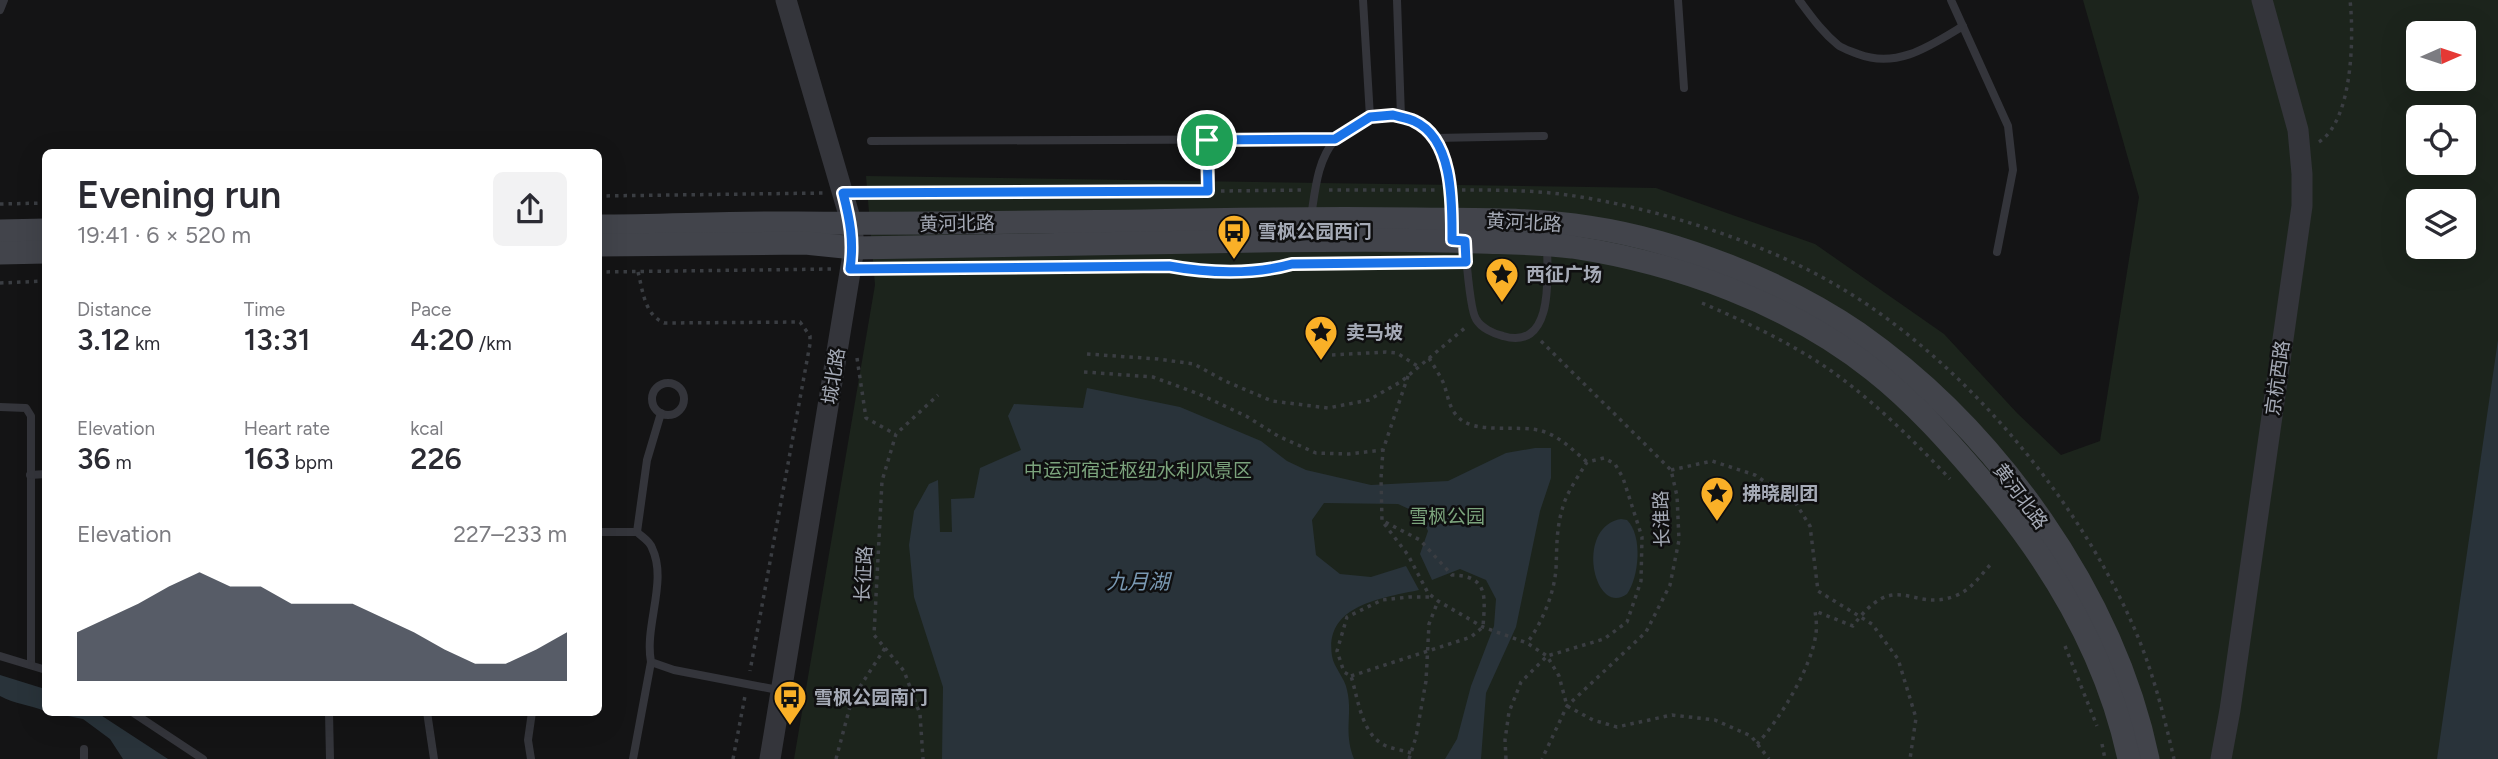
<!DOCTYPE html>
<meta charset="utf-8">
<style>
:root{--surface:#fff;--page:#f2f2f3;--text:#2b2b33;--muted:#7c7c81;--accent:#111827}
body{margin:0;font-family:Figtree,"Noto Sans SC",sans-serif;background:var(--page);color:var(--text);height:100vh;display:flex;flex-direction:column;font-size:26px;white-space:nowrap}
*{box-sizing:border-box;margin:0}
p{font-size:23px;color:var(--muted)}
.icon{flex:none;width:38px;height:38px;fill:none;stroke:currentColor;stroke-width:2;stroke-linecap:round;stroke-linejoin:round}
.map{position:relative;flex:1;overflow:hidden}
.details{position:absolute;left:42px;top:149px;width:560px;height:567px;display:flex;flex-direction:column;background:var(--surface);border-radius:10px;box-shadow:0 7px 28px #0002}
.details>*{flex:none}
.needle{width:46px;rotate:87deg}
.fabs{position:absolute;left:2406px;top:21px;display:grid;gap:14px}
.fabs a{display:grid;place-items:center;width:70px;height:70px;border-radius:10px;background:var(--surface);box-shadow:0 7px 28px #0002;font-size:35px}
.pin{position:absolute;display:grid;place-items:center;width:60px;height:60px;color:#fff;margin:-30px;border:4px solid #fff;border-radius:50%;box-shadow:0 2px 7px #0007}
.round{display:grid;place-items:center;flex:none;width:74px;height:74px;border-radius:10px;background:var(--page)}
.summary{display:flex;align-items:center;justify-content:space-between;height:119px;padding:0 35px}
h1{font-size:38px;font-weight:600;line-height:52px}
.stats{display:grid;grid-template-columns:repeat(3,1fr);gap:10px;height:119px;padding:7px 35px}
.stats div{display:grid;align-content:center}
.stats b{font-size:30px;font-weight:600}
.stats small{font-size:19px;font-weight:400}
.stats p{font-size:19px}
.chart{height:196px;padding:14px 35px}
.chart p{display:flex;justify-content:space-between}
.chart svg{width:100%;height:126px;margin-top:7px;fill:var(--accent);opacity:.7}
.map>svg:first-child{display:block}
.green{fill:#1c241c;fill-rule:evenodd}
.water{fill:#29333a}
.lines{fill:none;stroke-linecap:round;stroke-linejoin:round}
.path{stroke:#3a3d42;stroke-width:3.5;stroke-dasharray:3.5 5;stroke-linecap:butt}
.service{stroke:#34353b;stroke-width:8}
.tertiary{stroke:#34353b;stroke-width:21}
.secondary{stroke:#42444b;stroke-width:23}
.route-casing{stroke:#fff;stroke-width:14}
.route{stroke:#1a73e8;stroke-width:9}
.labels{text-anchor:middle;stroke-width:5;stroke-linejoin:round;paint-order:stroke}
.street-label{font-size:19px;fill:#a5aab6;stroke:#0f0f10}
.poi-label{font-size:19px;font-weight:bold;fill:#a5aab6;stroke:#0f0f10;text-anchor:start}
.park-label{font-size:19px;fill:#7ba37c;stroke:#0f0f10}
.water-label{font-size:21px;font-style:italic;fill:#7a99b3;stroke:#0f0f10}
</style>
<div class="map">
<svg width="2498" height="759" viewBox="0 0 2498 759">
<rect width="100%" height="100%" fill="#141415"/>
<path class="green" d="M 2083,0 L 2498,0 L 2498,759 L 794,759 L 875,285 L 866,176 L 1656,188 L 1815,244 L 1944,334 L 2017,413 L 2061,455 L 2100,441 L 2139,197 ZM 2418,33 L 2464,33 L 2464,79 L 2418,79 ZM 2418,117 L 2464,117 L 2464,163 L 2418,163 ZM 2418,201 L 2464,201 L 2464,247 L 2418,247 Z"/>
<g class="water">
<path d="M 2498,340 L 2498,759 L 2437,759 Z"/>
<path d="M 1087,388 L 1180,407 L 1261,441 L 1287,461 L 1306,470 L 1371,485 L 1448,481 L 1506,453 L 1535,448 L 1551,448 L 1551,478 L 1540,511 L 1516,627 L 1486,693 L 1481,759 L 1445,759 L 1457,739 L 1471,686 L 1494,626 L 1496,599 L 1486,580 L 1460,569 L 1432,580 L 1420,554 L 1428,531 L 1420,514 L 1398,504 L 1324,503 L 1312,520 L 1316,555 L 1340,574 L 1371,577 L 1406,566 L 1419,590 C 1382,598 1324,605 1332,656 C 1334,668 1345,678 1347,690 C 1353,715 1343,731 1354,759 L 942,759 L 943,687 L 914,597 L 909,545 L 914,511 L 929,484 L 938,480 L 940,532 L 952,532 L 951,499 L 974,498 L 980,468 L 1021,450 L 1008,416 L 1014,404 L 1083,408 Z"/>
<path d="M 1621,519 L 1627,520 C 1643,536 1639,577 1627,594 C 1594,618 1574,527 1621,519 Z"/>
<path d="M 0,675 L 45,689 L 45,711 C 30,705 15,704 0,696 Z"/>
<path d="M 48,712 L 96,712 L 168,759 L 123,759 L 110,739 L 83,719 Z"/>
</g>
<g class="lines">
<g class="path">
<path d="M 2319,142 C 2353,120 2354,36 2350,0"/>
<path d="M 1329,190 L 1437,190"/>
<path d="M 1462,190 C 1496,190 1533,190 1568,195 C 1658,208 1768,243 1846,291 C 1969,366 2086,508 2140,642 C 2155,680 2165,720 2174,759"/>
<path d="M 1221,191 L 1304,190"/>
<path d="M 864,193 L 1195,191"/>
<path d="M 598,196 L 824,193"/>
<path d="M 0,204 L 46,203"/>
<path d="M 1113,266 L 1169,266 L 1195,271 L 1273,269 L 1291,265 L 1405,263"/>
<path d="M 598,272 L 832,269"/>
<path d="M 638,272 C 643,291 644,314 664,323 L 800,322 L 810,336 L 810,344 L 750,671"/>
<path d="M 0,283 L 46,281"/>
<path d="M 1702,303 C 1746,322 1791,343 1830,370 C 1875,402 1913,440 1950,479"/>
<path d="M 1541,341 L 1671,470 L 1677,496 L 1679,540 L 1670,585 L 1646,632 L 1567,706 L 1542,759"/>
<path d="M 1087,354 L 1158,359 L 1194,364 L 1225,381 L 1272,401 L 1328,408 L 1369,400 L 1402,381 L 1466,327"/>
<path d="M 1332,355 L 1386,352 L 1397,353 L 1419,367"/>
<path d="M 857,358 L 866,418 L 895,434"/>
<path d="M 1429,358 C 1434,366 1439,374 1443,382 C 1448,394 1448,407 1458,417 C 1475,435 1517,424 1542,431 C 1559,436 1573,450 1587,462"/>
<path d="M 1084,372 L 1153,377 L 1199,394 L 1246,416 L 1278,436 L 1316,453 L 1349,454 L 1383,450"/>
<path d="M 1408,376 L 1383,450 L 1381,478 L 1382,521 L 1408,555 L 1428,593 L 1438,601 L 1483,627 L 1527,643 L 1547,656 L 1559,676 L 1567,706 L 1593,720 L 1617,727 L 1672,715 L 1715,720 L 1751,736 L 1769,759"/>
<path d="M 1671,470 L 1712,461 L 1755,475 L 1795,502 L 1810,526 L 1818,591 L 1872,624 L 1898,659 L 1916,718 L 1910,759"/>
<path d="M 2065,646 L 2097,726"/>
<path d="M 885,648 L 904,671 L 920,714 L 923,759"/>
<path d="M 1351,676 L 1471,637 L 1483,627 C 1485,597 1489,576 1452,575 L 1420,540 L 1385,522"/>
<path d="M 1757,744 C 1780,719 1812,667 1816,633 C 1817,626 1816,618 1815,611 L 1853,626 C 1896,567 1911,613 1955,596 C 1971,590 1980,576 1991,564"/>
<path d="M 2102,744 L 2105,759"/>
<path d="M 1411,753 C 1403,750 1392,749 1384,745 C 1361,733 1358,698 1351,676 L 1344,672 L 1337,651 L 1347,617 L 1382,600 L 1409,597 L 1434,597"/>
<path d="M 733,759 L 745,696"/>
<path d="M 836,759 L 852,699 L 885,648 L 874,635 L 882,481 L 896,434 L 938,395"/>
<path d="M 1409,759 L 1416,737 L 1426,681 L 1429,624 L 1438,601"/>
<path d="M 1506,759 L 1505,740 L 1509,712 L 1521,682 L 1547,656 L 1604,639 L 1627,622 L 1641,581 L 1642,537 L 1623,478 L 1615,464 L 1604,458 L 1587,462 C 1578,477 1566,493 1562,510 C 1556,531 1557,548 1556,569 C 1554,594 1542,623 1527,643"/>
</g>
<g class="service">
<path d="M 1363,0 L 1370,117"/>
<path d="M 1397,0 L 1401,117"/>
<path d="M 1678,0 L 1684,88"/>
<path d="M 1799,0 C 1811,16 1822,32 1838,45 C 1843,49 1851,51 1858,54 C 1897,69 1930,46 1963,26"/>
<path d="M 1951,0 L 2008,126 L 2013,170 L 1997,252"/>
<path d="M 0,10 L 4,0"/>
<path d="M 1435,138 L 1544,136"/>
<path d="M 1207,140 L 1208,191"/>
<path d="M 871,141 L 1335,139"/>
<path d="M 1311,217 C 1315,192 1317,160 1335,140 C 1360,111 1411,105 1435,138 C 1451,160 1450,191 1452,217"/>
<path d="M 1465,244 C 1466,256 1470,310 1476,319 C 1481,328 1494,334 1503,336 C 1553,351 1548,279 1547,248"/>
<circle cx="668" cy="399" r="16"/>
<path d="M 0,407 L 26,408 L 31,416 L 31,665"/>
<path d="M 30,475 L 46,474"/>
<path d="M 598,532 L 637,532 C 642,537 650,541 652,548 C 668,581 644,626 651,662 L 674,670 L 778,690"/>
<path d="M 637,532 L 647,460 L 661,413"/>
<path d="M 0,656 L 46,670"/>
<path d="M 132,712 L 203,759"/>
<path d="M 329,712 L 330,759"/>
<path d="M 427,712 L 434,759"/>
<path d="M 84,759 L 84,749"/>
<path d="M 531,759 L 528,740 L 532,712"/>
<path d="M 633,759 L 651,662"/>
</g>
<g class="tertiary">
<path d="M 770,759 L 854,248 L 852,225 L 786,0"/>
<path d="M 2221,759 L 2230,710 L 2302,206 L 2302,174 L 2298,130 L 2262,0"/>
</g>
<g class="secondary">
<path d="M 598,226 C 665,226 732,222 798,223 C 914,224 1029,222 1144,221 C 1235,219 1326,218 1416,219 C 1474,220 1532,218 1589,227 C 1677,240 1784,282 1858,333 C 1996,430 2113,593 2148,759"/>
<path d="M 0,231 L 46,230"/>
<path d="M 598,245 L 805,243 L 854,248 C 989,246 1124,243 1259,241 C 1332,240 1406,239 1480,242 C 1510,243 1541,243 1572,247 C 1677,263 1789,303 1873,370 C 1915,403 1951,444 1985,484 C 2053,564 2107,656 2129,759"/>
<path d="M 0,253 L 46,252"/>
</g>
</g>
<g class="lines">
<defs>
<path id="route" d="M 1393,115 C 1400,117 1408,118 1414,121 C 1454,139 1452,204 1452,240 L 1465,241 L 1466,262 L 1292,264 C 1253,275 1207,273 1169,266 L 850,269 C 854,241 850,220 843,193 L 1208,191 L 1207,140 L 1335,139 L 1370,117 Z"/>
</defs>
<use href="#route" class="route-casing"/>
<use href="#route" class="route"/>
</g>
<defs>
<symbol id="bus-pin" viewBox="-11 -11 22 30"><path d="M0 17L-7.5 6A9.5 9.5 0 1 1 7.5 6Z" fill="#fab027" stroke="#0f0f10"/><path d="M-5-6H5V4H4V6H2V4H-2V6H-4V4H-5ZM-3.5-4V0h7V-4ZM-3.5 1.2v1.5H-2V1.2ZM2 1.2v1.5H3.5V1.2Z" fill="#111"/></symbol>
<symbol id="sight-pin" viewBox="-11 -11 22 30"><path d="M0 17L-7.5 6A9.5 9.5 0 1 1 7.5 6Z" fill="#fab027" stroke="#0f0f10"/><path d="M0-6L1.8-2.2L6-1.7L2.9 1.2L3.7 5.4L0 3.3L-3.7 5.4L-2.9 1.2L-6-1.7L-1.8-2.2Z" fill="#111"/></symbol>
</defs>
<g fill-rule="evenodd">
<use href="#bus-pin" x="1215" y="212" width="38" height="52"/>
<use href="#sight-pin" x="1483" y="255" width="38" height="52"/>
<use href="#sight-pin" x="1302" y="313" width="38" height="52"/>
<use href="#sight-pin" x="1698" y="474" width="38" height="52"/>
<use href="#bus-pin" x="771" y="678" width="38" height="52"/>
</g>
<g class="labels">
<g class="street-label">
<text transform="translate(1524 222) rotate(3)" y="7">黄河北路</text>
<text transform="translate(957 223) rotate(-1)" y="7">黄河北路</text>
<text transform="translate(833 376) rotate(-81)" y="7">城北路</text>
<text transform="translate(2277 378) rotate(-82)" y="7">京杭西路</text>
<text transform="translate(2021 496) rotate(53)" y="7">黄河北路</text>
<text transform="translate(1661 519) rotate(-92)" y="7">长淮路</text>
<text transform="translate(863 574) rotate(-87)" y="7">长征路</text>
</g>
<g class="poi-label">
<text x="1258" y="238">雪枫公园西门</text>
<text x="1526" y="281">西征广场</text>
<text x="1346" y="339">卖马坡</text>
<text x="1742" y="500">拂晓剧团</text>
<text x="814" y="704">雪枫公园南门</text>
</g>
<g class="park-label">
<text x="1138" y="477">中运河宿迁枢纽水利风景区</text>
<text x="1447" y="523">雪枫公园</text>
</g>
<g class="water-label">
<text x="1138" y="589">九月湖</text>
</g>
</g>
</svg>
<div class="fabs">
<a><svg class="needle" viewBox="-14 -14 28 28"><path d="M0-13l5 13h-10z" fill="#e53935"/><path d="M0 13l5-13h-10z" fill="#7c7c81"/></svg></a>
<a><svg class="icon" aria-label="locate" viewBox="0 0 24 24"><circle cx="12" cy="12" r="6"/><path d="M12 2v4M12 18v4M2 12h4M18 12h4"/></svg></a>
<a><svg class="icon" aria-label="layers" viewBox="0 0 24 24"><path d="M12 4l9 5-9 5-9-5zM3 14l9 5 9-5"/></svg></a>
</div>
<div class="pin" style="left:1207px;top:140px;background:#1e9e55"><svg class="icon" aria-label="arrive" viewBox="0 0 24 24"><path d="M6 21V4h12l-3 4 3 4H6"/></svg></div>
<section class="details">
<div class="summary"><div><h1>Evening run</h1><p>19:41 · 6 × 520 m</p></div><a class="round"><svg class="icon" aria-label="share" viewBox="0 0 24 24"><path d="M12 15V3M7 8l5-5 5 5M5 13v7h14v-7"/></svg></a></div>
<div class="stats">
<div><p>Distance</p><b>3.12<small> km</small></b></div>
<div><p>Time</p><b>13:31</b></div>
<div><p>Pace</p><b>4:20<small> /km</small></b></div>
</div>
<div class="stats">
<div><p>Elevation</p><b>36<small> m</small></b></div>
<div><p>Heart rate</p><b>163<small> bpm</small></b></div>
<div><p>kcal</p><b>226</b></div>
</div>
<div class="chart"><p><span>Elevation</span>227–233 m</p>
<svg viewBox="0 0 160 44" preserveAspectRatio="none"><path d="M0 44V27L10 22L20 17L30 11L40 6L50 11L60 11L70 17L80 17L90 17L100 22L110 27L120 33L130 38L140 38L150 33L160 27V44z"/></svg>
</div>
</section>
</div>
